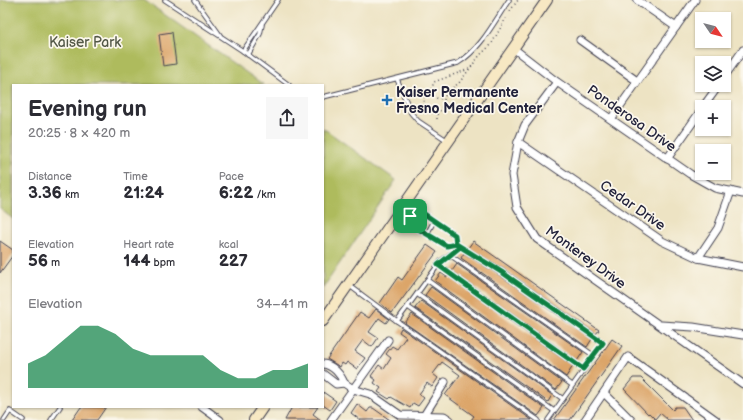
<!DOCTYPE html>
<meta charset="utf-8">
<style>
:root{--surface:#fff;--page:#f7f7f7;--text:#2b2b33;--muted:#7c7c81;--accent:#0b8043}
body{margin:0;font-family:"Balsamiq Sans",sans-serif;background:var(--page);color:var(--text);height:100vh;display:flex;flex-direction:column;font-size:15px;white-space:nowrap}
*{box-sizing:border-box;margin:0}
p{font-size:13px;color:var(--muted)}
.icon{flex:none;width:22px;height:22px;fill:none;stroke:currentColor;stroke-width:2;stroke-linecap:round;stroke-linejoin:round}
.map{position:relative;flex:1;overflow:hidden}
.sheet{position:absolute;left:12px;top:84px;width:312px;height:324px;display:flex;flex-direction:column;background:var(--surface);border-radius:0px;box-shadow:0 1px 3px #0004}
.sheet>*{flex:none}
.needle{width:26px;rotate:125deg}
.buttons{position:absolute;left:695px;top:12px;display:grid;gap:8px}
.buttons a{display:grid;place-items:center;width:36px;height:36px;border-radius:0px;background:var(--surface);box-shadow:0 1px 3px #0004;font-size:20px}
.pin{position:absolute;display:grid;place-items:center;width:34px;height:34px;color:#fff;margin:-17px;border-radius:8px;box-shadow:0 2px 6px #0006}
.round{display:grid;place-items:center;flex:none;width:42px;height:42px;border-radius:0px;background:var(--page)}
.headline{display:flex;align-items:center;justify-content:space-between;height:68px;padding:0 16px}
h1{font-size:22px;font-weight:700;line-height:30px}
.metrics{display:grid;grid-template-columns:repeat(3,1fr);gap:6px;height:68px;padding:4px 16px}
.metrics div{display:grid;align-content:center}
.metrics b{font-size:17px;font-weight:700}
.metrics small{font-size:11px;font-weight:400}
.metrics p{font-size:11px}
.chart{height:112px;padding:8px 16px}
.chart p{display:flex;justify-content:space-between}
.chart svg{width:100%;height:72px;margin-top:4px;fill:var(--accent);opacity:.7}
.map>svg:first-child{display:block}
.green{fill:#aebb5d;stroke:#686e4c}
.building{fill:#dca569}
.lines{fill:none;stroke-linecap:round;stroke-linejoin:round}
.service-casing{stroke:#403f4f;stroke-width:5.5}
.minor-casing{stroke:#403f4f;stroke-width:9}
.secondary-casing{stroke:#403f4f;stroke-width:12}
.path{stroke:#403f4f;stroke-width:1.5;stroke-dasharray:1 3;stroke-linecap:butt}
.service{stroke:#fff;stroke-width:3.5}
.minor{stroke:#fff;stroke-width:7}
.secondary{stroke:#f7e8c3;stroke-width:10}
.route-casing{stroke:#fff;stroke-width:8}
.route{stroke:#0b8043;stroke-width:5}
.poi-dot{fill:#1f6fb2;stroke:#fbf7ec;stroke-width:1.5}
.labels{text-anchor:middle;stroke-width:3.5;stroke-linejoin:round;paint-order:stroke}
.park-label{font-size:14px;fill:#535847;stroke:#fbf7ec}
.poi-label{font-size:14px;font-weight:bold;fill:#22223b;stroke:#fbf7ec;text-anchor:start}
.street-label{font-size:14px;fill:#22223b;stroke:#fbf7ec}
</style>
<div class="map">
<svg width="743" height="420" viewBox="0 0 743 420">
<rect width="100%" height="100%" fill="#fbf7ec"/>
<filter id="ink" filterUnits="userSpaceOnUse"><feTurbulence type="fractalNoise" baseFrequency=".025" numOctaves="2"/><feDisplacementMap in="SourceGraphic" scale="8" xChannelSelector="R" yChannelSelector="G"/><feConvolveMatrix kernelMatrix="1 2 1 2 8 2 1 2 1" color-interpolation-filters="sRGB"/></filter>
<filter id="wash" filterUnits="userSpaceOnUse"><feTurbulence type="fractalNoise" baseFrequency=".012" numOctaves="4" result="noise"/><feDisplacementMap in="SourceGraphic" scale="16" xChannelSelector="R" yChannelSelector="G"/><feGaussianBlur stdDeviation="0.9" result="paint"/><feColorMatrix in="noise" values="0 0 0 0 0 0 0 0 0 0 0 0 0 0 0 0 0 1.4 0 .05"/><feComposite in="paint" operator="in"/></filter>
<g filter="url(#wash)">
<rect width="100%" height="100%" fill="#ede3c3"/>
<g class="green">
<path d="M 0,0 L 144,0 L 264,85 L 13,85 L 13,219 L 0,209 Z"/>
<path d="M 323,128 L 396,180 L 323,288 Z"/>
</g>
<g id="blocks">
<g class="building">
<path d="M 172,32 L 176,64 L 163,66 L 159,34 Z"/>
<path d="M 0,241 L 13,250 L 13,255 L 0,273 Z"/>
<path d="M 473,241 L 599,330 L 596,334 L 505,270 L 468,248 Z"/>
<path d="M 427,245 L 437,252 L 392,313 L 380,303 L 398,277 L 402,280 Z"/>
<path d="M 464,253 L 501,276 L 592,339 L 587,347 L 461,258 Z"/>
<path d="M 457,264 L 583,352 L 577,361 L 452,271 Z"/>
<path d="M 441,273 L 447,277 L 448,276 L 573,366 L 566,377 L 435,281 Z"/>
<path d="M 431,287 L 562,382 L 556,390 L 425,295 Z"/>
<path d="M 421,301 L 552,395 L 548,402 L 415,308 Z"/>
<path d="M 376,309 L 389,319 L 386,323 L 379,318 L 369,332 L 378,338 L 372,347 L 363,340 L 355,351 L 365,358 L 357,369 L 347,362 L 345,365 L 342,363 L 340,367 L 327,359 L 360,312 L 369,318 Z"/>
<path d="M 412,314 L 544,408 L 538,416 L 405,323 Z"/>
<path d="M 401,328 L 532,420 L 471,420 L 474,416 L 445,395 L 460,375 L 442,362 L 433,374 L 438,378 L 432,387 L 427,383 L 419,394 L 424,398 L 418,406 L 413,403 L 410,408 L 391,397 L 389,399 L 378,392 L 381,388 L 374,383 L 376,380 L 371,376 L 379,365 L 384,369 L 391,358 L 386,354 L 392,346 L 397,349 L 406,337 L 399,332 Z"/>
<path d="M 612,339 L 622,346 L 589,393 L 570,420 L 554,420 Z"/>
<path d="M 633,378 L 641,378 L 673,410 L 675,407 L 683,407 L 692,420 L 668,420 L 660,413 L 655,419 L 649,413 L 648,414 L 624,389 Z"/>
<path d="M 323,392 L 336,401 L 330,410 L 323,405 Z"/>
<path d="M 357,404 L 367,412 L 370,408 L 373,408 L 390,420 L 360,420 L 351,413 Z"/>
<path d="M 81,407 L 106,407 L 97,420 L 72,420 Z"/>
<path d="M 292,407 L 318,407 L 313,414 L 321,420 L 285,420 Z"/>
</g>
</g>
</g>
<g filter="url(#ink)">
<use href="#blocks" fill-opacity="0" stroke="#403f4f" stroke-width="1"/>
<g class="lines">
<defs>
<g id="service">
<path d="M 165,0 L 243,51 L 289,85"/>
<path d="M 195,0 L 220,35"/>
<path d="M 243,51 L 278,0"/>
<path d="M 248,55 L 260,34 L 262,25"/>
<path d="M 397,79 L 411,113 L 418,121 L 448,141"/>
<path d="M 323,97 L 458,63 C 481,49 494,22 509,0"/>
<path d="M 402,210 L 410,216 L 412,225 L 447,246 L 456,244 L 455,235 L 420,211 L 410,216"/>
<path d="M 427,234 L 434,221"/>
<path d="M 456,244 L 503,273 L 603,343 L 548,420"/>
<path d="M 460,247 L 441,261 L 397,321 L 538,420"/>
<path d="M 450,255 L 593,355"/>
<path d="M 438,265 L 583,369"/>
<path d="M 427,280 L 572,385"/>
<path d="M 350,286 L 397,321"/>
<path d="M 417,294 L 563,399"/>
<path d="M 408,307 L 554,411"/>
<path d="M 4,420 L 10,411 L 23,420"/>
<path d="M 51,420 L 60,407"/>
</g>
<g id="minor">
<path d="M 637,0 L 676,27"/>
<path d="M 580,40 L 637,81"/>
<path d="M 513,48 L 557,82 L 690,174 L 715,188 L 743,194"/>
<path d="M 724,77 L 743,50"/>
<path d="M 557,82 L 525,125 L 518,142 L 512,175 L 517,207 L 537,239 L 743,384"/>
<path d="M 703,107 L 719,85"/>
<path d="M 611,119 L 695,0"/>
<path d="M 518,142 L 662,241 L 698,258 L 743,267"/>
<path d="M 667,159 L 702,109"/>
<path d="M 698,258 L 718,228 L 731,191"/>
<path d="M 661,325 L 693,327 L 743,335"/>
<path d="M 323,364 C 333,365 341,375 344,383"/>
<path d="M 323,374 L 336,384 L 344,383 L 353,389 L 370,394 L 400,415 L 444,416 L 450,420"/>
<path d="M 604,393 L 631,420"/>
<path d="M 202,407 L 220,420"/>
<path d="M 425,414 L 445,382"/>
<path d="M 331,420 L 388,340"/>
<path d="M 585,420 L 628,357 L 716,420"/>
</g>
<g id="secondary">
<path d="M 323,321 L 547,0"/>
<path d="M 254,420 L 263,407"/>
</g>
</defs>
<use href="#service" class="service-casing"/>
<use href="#minor" class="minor-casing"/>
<use href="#secondary" class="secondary-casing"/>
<g class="path">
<path d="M 510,11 L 518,0"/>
<path d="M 469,69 L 434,82 L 430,93 L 425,95 C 422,105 427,111 436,114 L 441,110 L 446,93 L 459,83 L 480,55 L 491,45 L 506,18"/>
<path d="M 430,93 L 438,99 L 443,98"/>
<path d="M 437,114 L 437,121"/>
</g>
<use href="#service" class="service"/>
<use href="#minor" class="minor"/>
<use href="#secondary" class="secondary"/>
</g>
</g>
<g class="lines" filter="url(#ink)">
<defs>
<path id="route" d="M 410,216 L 412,225 L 447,246 L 456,244 L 460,247 L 438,265 L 583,369 L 603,343 L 503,273 L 456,244 L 455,235 L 420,211 L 410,216"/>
</defs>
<use href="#route" class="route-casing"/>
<use href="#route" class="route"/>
</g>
<path class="poi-dot" d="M385 94h4v4h4v4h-4v4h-4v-4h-4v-4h4z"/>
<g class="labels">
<g class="park-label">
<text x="85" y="47">Kaiser Park</text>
</g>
<g class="poi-label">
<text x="396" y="97">Kaiser Permanente<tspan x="396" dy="16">Fresno Medical Center</tspan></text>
</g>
<g class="street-label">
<text transform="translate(632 118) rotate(35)" y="5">Ponderosa Drive</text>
<text transform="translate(633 205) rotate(35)" y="5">Cedar Drive</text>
<text transform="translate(586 257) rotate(36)" y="5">Monterey Drive</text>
</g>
</g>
</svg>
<div class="buttons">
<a><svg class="needle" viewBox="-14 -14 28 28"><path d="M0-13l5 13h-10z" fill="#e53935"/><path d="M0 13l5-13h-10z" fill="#7c7c81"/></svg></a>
<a><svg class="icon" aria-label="layers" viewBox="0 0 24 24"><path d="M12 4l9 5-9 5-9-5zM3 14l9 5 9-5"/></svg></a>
<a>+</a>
<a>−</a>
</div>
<div class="pin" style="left:410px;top:216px;background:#1e9e55"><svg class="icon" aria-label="arrive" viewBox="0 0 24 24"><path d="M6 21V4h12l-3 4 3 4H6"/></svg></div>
<section class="sheet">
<div class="headline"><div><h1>Evening run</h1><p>20:25 · 8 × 420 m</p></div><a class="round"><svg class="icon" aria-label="share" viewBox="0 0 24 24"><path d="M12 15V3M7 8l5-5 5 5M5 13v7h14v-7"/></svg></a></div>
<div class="metrics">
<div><p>Distance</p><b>3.36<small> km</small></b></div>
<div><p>Time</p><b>21:24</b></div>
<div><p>Pace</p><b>6:22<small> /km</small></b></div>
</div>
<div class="metrics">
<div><p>Elevation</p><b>56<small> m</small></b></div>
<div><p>Heart rate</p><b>144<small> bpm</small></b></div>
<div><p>kcal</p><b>227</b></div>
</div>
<div class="chart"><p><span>Elevation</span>34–41 m</p>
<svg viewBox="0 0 160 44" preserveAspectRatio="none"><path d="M0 44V29L10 24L20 15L30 6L40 6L50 11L60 20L70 24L80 24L90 24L100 24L110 33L120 38L130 38L140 33L150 33L160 29V44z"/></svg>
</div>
</section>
</div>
